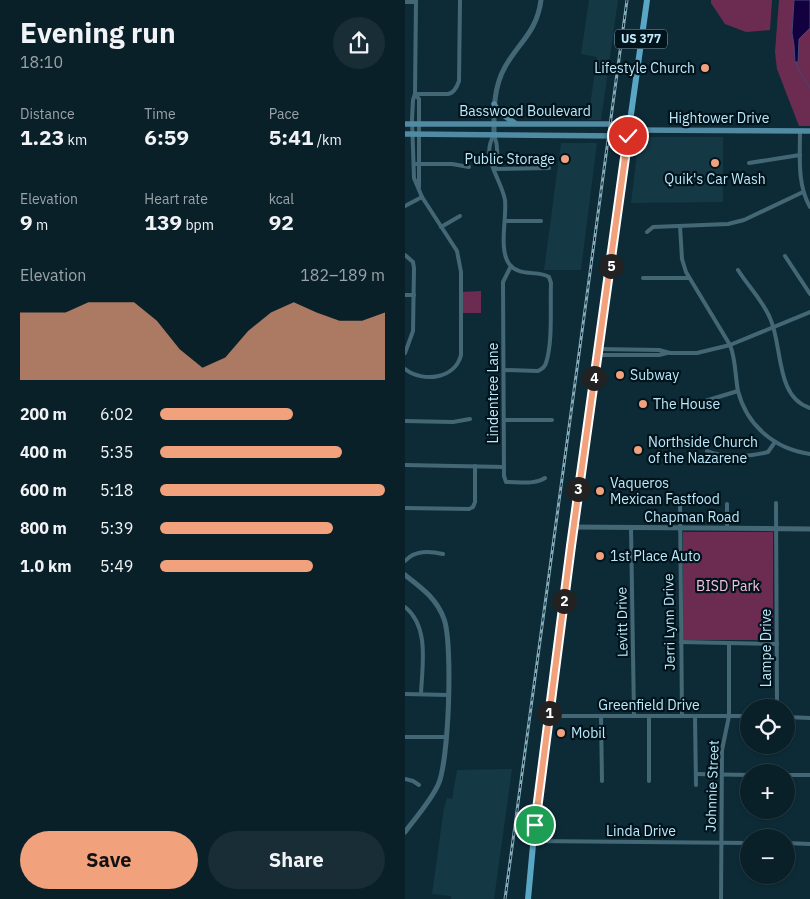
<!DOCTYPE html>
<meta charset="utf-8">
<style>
:root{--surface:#0a2029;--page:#182d35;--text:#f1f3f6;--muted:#99a3a8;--line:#2a3e46;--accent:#f1a17b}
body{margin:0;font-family:"IBM Plex Sans",sans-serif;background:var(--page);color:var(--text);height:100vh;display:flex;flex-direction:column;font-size:19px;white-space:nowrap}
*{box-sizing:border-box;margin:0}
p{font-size:16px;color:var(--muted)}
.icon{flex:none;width:28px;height:28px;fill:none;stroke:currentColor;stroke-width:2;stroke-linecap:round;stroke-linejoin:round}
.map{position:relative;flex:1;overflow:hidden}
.sheet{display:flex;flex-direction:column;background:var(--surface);width:405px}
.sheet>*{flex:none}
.tools{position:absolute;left:335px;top:699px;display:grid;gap:10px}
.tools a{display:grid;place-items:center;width:55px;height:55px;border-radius:50%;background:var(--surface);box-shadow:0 1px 4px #0004,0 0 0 1px var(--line);font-size:25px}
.pin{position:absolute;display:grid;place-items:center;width:42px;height:42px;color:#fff;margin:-21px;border:2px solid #fff;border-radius:50%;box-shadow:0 1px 5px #0007}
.km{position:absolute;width:25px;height:25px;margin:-12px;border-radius:50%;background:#222;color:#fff;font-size:14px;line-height:25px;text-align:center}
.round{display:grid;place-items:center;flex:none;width:52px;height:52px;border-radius:26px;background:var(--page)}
.overview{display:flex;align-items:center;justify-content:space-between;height:85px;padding:0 20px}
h1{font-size:28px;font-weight:700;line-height:38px}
.metrics{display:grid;grid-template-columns:repeat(3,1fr);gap:8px;height:85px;padding:5px 20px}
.metrics div{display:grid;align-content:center}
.metrics b{font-size:21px;font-weight:700}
.metrics small{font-size:14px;font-weight:400}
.metrics p{font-size:14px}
.chart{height:140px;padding:10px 20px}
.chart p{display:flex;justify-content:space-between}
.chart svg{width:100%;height:90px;margin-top:5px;fill:var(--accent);opacity:.7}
.button{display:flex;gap:10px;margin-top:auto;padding:10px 20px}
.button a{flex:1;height:58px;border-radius:30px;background:var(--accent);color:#111;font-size:20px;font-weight:700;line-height:58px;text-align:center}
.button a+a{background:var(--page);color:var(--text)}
ul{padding:0 20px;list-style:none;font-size:16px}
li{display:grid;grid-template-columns:80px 60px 1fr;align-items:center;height:38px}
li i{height:12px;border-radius:6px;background:var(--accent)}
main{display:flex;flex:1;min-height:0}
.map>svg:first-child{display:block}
.built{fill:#153845}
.green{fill:#6c2c52}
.water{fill:#13003e;stroke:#464677}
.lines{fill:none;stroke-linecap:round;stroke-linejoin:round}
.stream{stroke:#464677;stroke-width:1}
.minor{stroke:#446776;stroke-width:4}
.tertiary{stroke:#446776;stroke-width:5}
.secondary{stroke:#518ba3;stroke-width:5.5}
.primary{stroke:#5aa7c5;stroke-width:6}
.rail-casing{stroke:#82aaba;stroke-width:3}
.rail{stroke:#01131b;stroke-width:1;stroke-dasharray:4;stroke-linecap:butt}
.route-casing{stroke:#fff;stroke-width:10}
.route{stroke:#f1a17b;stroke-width:6}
.poi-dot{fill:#f1a17b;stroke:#01131b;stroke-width:2}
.labels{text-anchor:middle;stroke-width:4.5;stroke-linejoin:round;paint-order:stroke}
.shield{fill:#01131b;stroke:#85a9b8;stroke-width:1}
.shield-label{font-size:12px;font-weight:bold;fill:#bde9fc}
.poi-label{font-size:14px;fill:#bde9fc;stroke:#01131b;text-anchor:start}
.street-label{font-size:14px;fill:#bde9fc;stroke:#01131b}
.park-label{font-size:14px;fill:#f4c1db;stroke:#01131b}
</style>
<main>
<section class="sheet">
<div class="overview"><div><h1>Evening run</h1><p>18:10</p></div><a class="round"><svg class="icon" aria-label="share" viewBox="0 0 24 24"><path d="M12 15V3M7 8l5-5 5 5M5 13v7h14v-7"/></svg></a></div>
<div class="metrics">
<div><p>Distance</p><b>1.23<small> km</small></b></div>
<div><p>Time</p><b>6:59</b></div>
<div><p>Pace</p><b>5:41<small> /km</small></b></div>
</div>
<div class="metrics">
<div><p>Elevation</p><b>9<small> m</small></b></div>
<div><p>Heart rate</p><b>139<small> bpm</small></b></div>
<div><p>kcal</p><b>92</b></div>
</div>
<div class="chart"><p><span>Elevation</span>182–189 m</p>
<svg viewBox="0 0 160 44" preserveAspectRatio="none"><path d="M0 44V11L10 11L20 11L30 6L40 6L50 6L60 15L70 29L80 38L90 33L100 20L110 11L120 6L130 11L140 15L150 15L160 11V44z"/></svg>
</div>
<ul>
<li><b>200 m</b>6:02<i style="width:59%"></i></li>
<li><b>400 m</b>5:35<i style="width:81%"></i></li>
<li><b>600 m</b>5:18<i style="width:100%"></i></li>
<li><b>800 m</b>5:39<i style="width:77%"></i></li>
<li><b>1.0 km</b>5:49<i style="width:68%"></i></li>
</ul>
<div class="button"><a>Save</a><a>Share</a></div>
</section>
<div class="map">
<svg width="405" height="899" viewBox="0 0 405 899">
<rect width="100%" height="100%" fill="#0d2b37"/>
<g class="built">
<path d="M 184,0 L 213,0 L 196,120 L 183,120 L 192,57 L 176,54 Z"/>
<path d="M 234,137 L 318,137 L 318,202 L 226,203 Z"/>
<path d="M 156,143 L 192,143 L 176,270 L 139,270 Z"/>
<path d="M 107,769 L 89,899 L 46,899 L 46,896 L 27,894 L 39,808 L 42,798 L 47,799 L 52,770 Z"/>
</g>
<g class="green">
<path d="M 306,0 L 367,0 L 365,30 L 341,32 L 320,24 L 306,3 Z"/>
<path d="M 374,0 L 405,0 L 405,126 L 394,126 L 372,69 L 370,52 Z"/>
<path d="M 76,291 L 76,313 L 57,313 L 57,292 Z"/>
<rect x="278" y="532" width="90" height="108"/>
</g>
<path class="water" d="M 389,0 L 405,0 L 405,28 L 394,39 L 393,62 L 390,62 L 389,45 L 387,33 Z"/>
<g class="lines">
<path class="stream" d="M 391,62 L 393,69 L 405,88"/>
<g class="minor">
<path d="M 0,2 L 11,2"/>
<path d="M 10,94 L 43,94 C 49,93 52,87 54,81 L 55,0"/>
<path d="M 10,94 L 14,99 L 14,187"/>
<path d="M 395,131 C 395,157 392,184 405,207"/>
<path d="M 89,135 C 75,157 96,178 100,200 C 102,218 93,251 105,265 C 115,277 133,270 144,277 L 146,283 C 145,306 148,342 141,363 C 140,367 137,369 133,371 L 99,370"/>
<path d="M 89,135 C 93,145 93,158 89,169"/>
<path d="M 344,163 L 395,155"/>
<path d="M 11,164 L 47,164 L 64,167"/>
<path d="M 89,169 L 144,168"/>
<path d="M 0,206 L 17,197"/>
<path d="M 100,221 L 136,221"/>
<path d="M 275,226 L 277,259 L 281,272 L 325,345 C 331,360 330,376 333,391 C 342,426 370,449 405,454"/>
<path d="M 36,227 L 55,216"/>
<path d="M 242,232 L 248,227 L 323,224 L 339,220 L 398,192"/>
<path d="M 0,255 L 8,262 L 9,268 L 8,331 L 0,353"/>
<path d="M 380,256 L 405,294"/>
<path d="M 106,266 L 98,282 L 99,476 L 101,482 C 114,482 129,485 140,478"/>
<path d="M 333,270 C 343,286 358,301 365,318 C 378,346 370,397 405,408"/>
<path d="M 238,278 L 284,278"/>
<path d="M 0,295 L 9,295"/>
<path d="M 193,349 L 254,350 L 265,353 L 292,353 L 325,345 L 405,312"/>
<path d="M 193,355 L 254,355 L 262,353"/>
<path d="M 0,369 C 18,383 50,379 56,355 L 56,272 L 52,251 L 17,197 L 9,178 L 7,119 L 8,100 L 10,94 L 11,0"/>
<path d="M 300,401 L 333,391"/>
<path d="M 99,420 L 147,420"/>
<path d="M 0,421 L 48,422 L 65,419"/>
<path d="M 302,451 C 319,458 345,457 363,452 L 370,442"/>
<path d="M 0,465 L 99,467"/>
<path d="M 275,502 L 277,716"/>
<path d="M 371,503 L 372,708"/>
<path d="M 322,504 L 322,528"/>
<path d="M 0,508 L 64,509 L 68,507 L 70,502 L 70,466"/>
<path d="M 226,528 L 229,716"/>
<path d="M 0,561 C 10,550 24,551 38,554"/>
<path d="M 0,607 C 25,627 17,666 16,694"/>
<path d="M 276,642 L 372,644"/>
<path d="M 0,694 L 43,695"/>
<path d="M 143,716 L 344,716"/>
<path d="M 196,716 L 197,781"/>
<path d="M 244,716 L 244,781"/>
<path d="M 290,716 L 291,785"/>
<path d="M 381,717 L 405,718"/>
<path d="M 0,737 L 42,737"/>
<path d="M 291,774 L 344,775"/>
<path d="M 381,775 L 405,775"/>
<path d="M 0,779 L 8,781 L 14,785"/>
<path d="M 128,841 L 344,843"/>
<path d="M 381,843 L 405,844"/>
<path d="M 316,899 L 317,750 L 324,716 L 324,643"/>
</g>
<g class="tertiary">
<path d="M 89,135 C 89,112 88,88 100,67 C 114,42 132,32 136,0"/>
<path d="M 168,527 L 405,529"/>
<path d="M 0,575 C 17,588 32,599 39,619 C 48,643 44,763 33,785 C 25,802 11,817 0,832"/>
</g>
<g class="secondary">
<path d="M 89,104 L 95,113 L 110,123"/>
<path d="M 0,124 L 214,124 L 223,130"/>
<path d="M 223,130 L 405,131"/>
<path d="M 0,134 L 215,136 L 223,130"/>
</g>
<path class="primary" d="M 123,899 L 132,802 L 165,550 L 242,0"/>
<defs>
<path id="rail" d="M 100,899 L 222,0"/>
</defs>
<use href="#rail" class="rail-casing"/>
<use href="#rail" class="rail"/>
</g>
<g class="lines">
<defs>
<path id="route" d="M 130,825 L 166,546 L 223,136"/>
</defs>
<use href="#route" class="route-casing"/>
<use href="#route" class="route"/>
</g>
<g class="poi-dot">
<circle cx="300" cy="68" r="5"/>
<circle cx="160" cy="159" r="5"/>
<circle cx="310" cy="163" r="5"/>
<circle cx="215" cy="375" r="5"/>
<circle cx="238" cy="404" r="5"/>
<circle cx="233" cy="450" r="5"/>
<circle cx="195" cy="491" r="5"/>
<circle cx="195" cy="556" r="5"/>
<circle cx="156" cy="733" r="5"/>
</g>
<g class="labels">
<rect class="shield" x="210" y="29.5" width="52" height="19" rx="4"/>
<g class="shield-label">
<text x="236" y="43">US 377</text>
</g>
<g class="poi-label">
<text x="290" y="73" text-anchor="end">Lifestyle Church</text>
<text x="150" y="164" text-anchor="end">Public Storage</text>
<text x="310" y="184" text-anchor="middle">Quik's Car Wash</text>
<text x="225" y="380">Subway</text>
<text x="248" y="409">The House</text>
<text x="243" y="447">Northside Church<tspan x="243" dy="16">of the Nazarene</tspan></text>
<text x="205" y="488">Vaqueros<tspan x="205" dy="16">Mexican Fastfood</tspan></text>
<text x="205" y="561">1st Place Auto</text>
<text x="166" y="738">Mobil</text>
</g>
<g class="street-label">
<text x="120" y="116">Basswood Boulevard</text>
<text x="314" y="123">Hightower Drive</text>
<text transform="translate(88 393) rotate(-90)" y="5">Lindentree Lane</text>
<text x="287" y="522">Chapman Road</text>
<text transform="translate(217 622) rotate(-91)" y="5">Levitt Drive</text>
<text transform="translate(264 622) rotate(-91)" y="5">Jerri Lynn Drive</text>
<text transform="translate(361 648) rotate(-90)" y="5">Lampe Drive</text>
<text x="244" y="710">Greenfield Drive</text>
<text transform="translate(307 786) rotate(-88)" y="5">Johnnie Street</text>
<text x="236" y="836">Linda Drive</text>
</g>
<g class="park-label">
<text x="323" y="591">BISD Park</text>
</g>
</g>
</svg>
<div class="tools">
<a><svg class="icon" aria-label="locate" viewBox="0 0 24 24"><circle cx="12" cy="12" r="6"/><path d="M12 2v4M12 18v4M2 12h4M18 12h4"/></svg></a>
<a>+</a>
<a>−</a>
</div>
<div class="pin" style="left:130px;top:825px;background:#1e9e55"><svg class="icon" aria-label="arrive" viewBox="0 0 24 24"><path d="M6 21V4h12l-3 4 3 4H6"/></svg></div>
<div class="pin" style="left:223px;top:136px;background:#d93025"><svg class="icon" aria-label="check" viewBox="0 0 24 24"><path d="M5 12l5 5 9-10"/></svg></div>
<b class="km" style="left:144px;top:713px">1</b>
<b class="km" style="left:159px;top:601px">2</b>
<b class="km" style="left:173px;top:489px">3</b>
<b class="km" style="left:189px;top:378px">4</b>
<b class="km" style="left:206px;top:266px">5</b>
</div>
</main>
